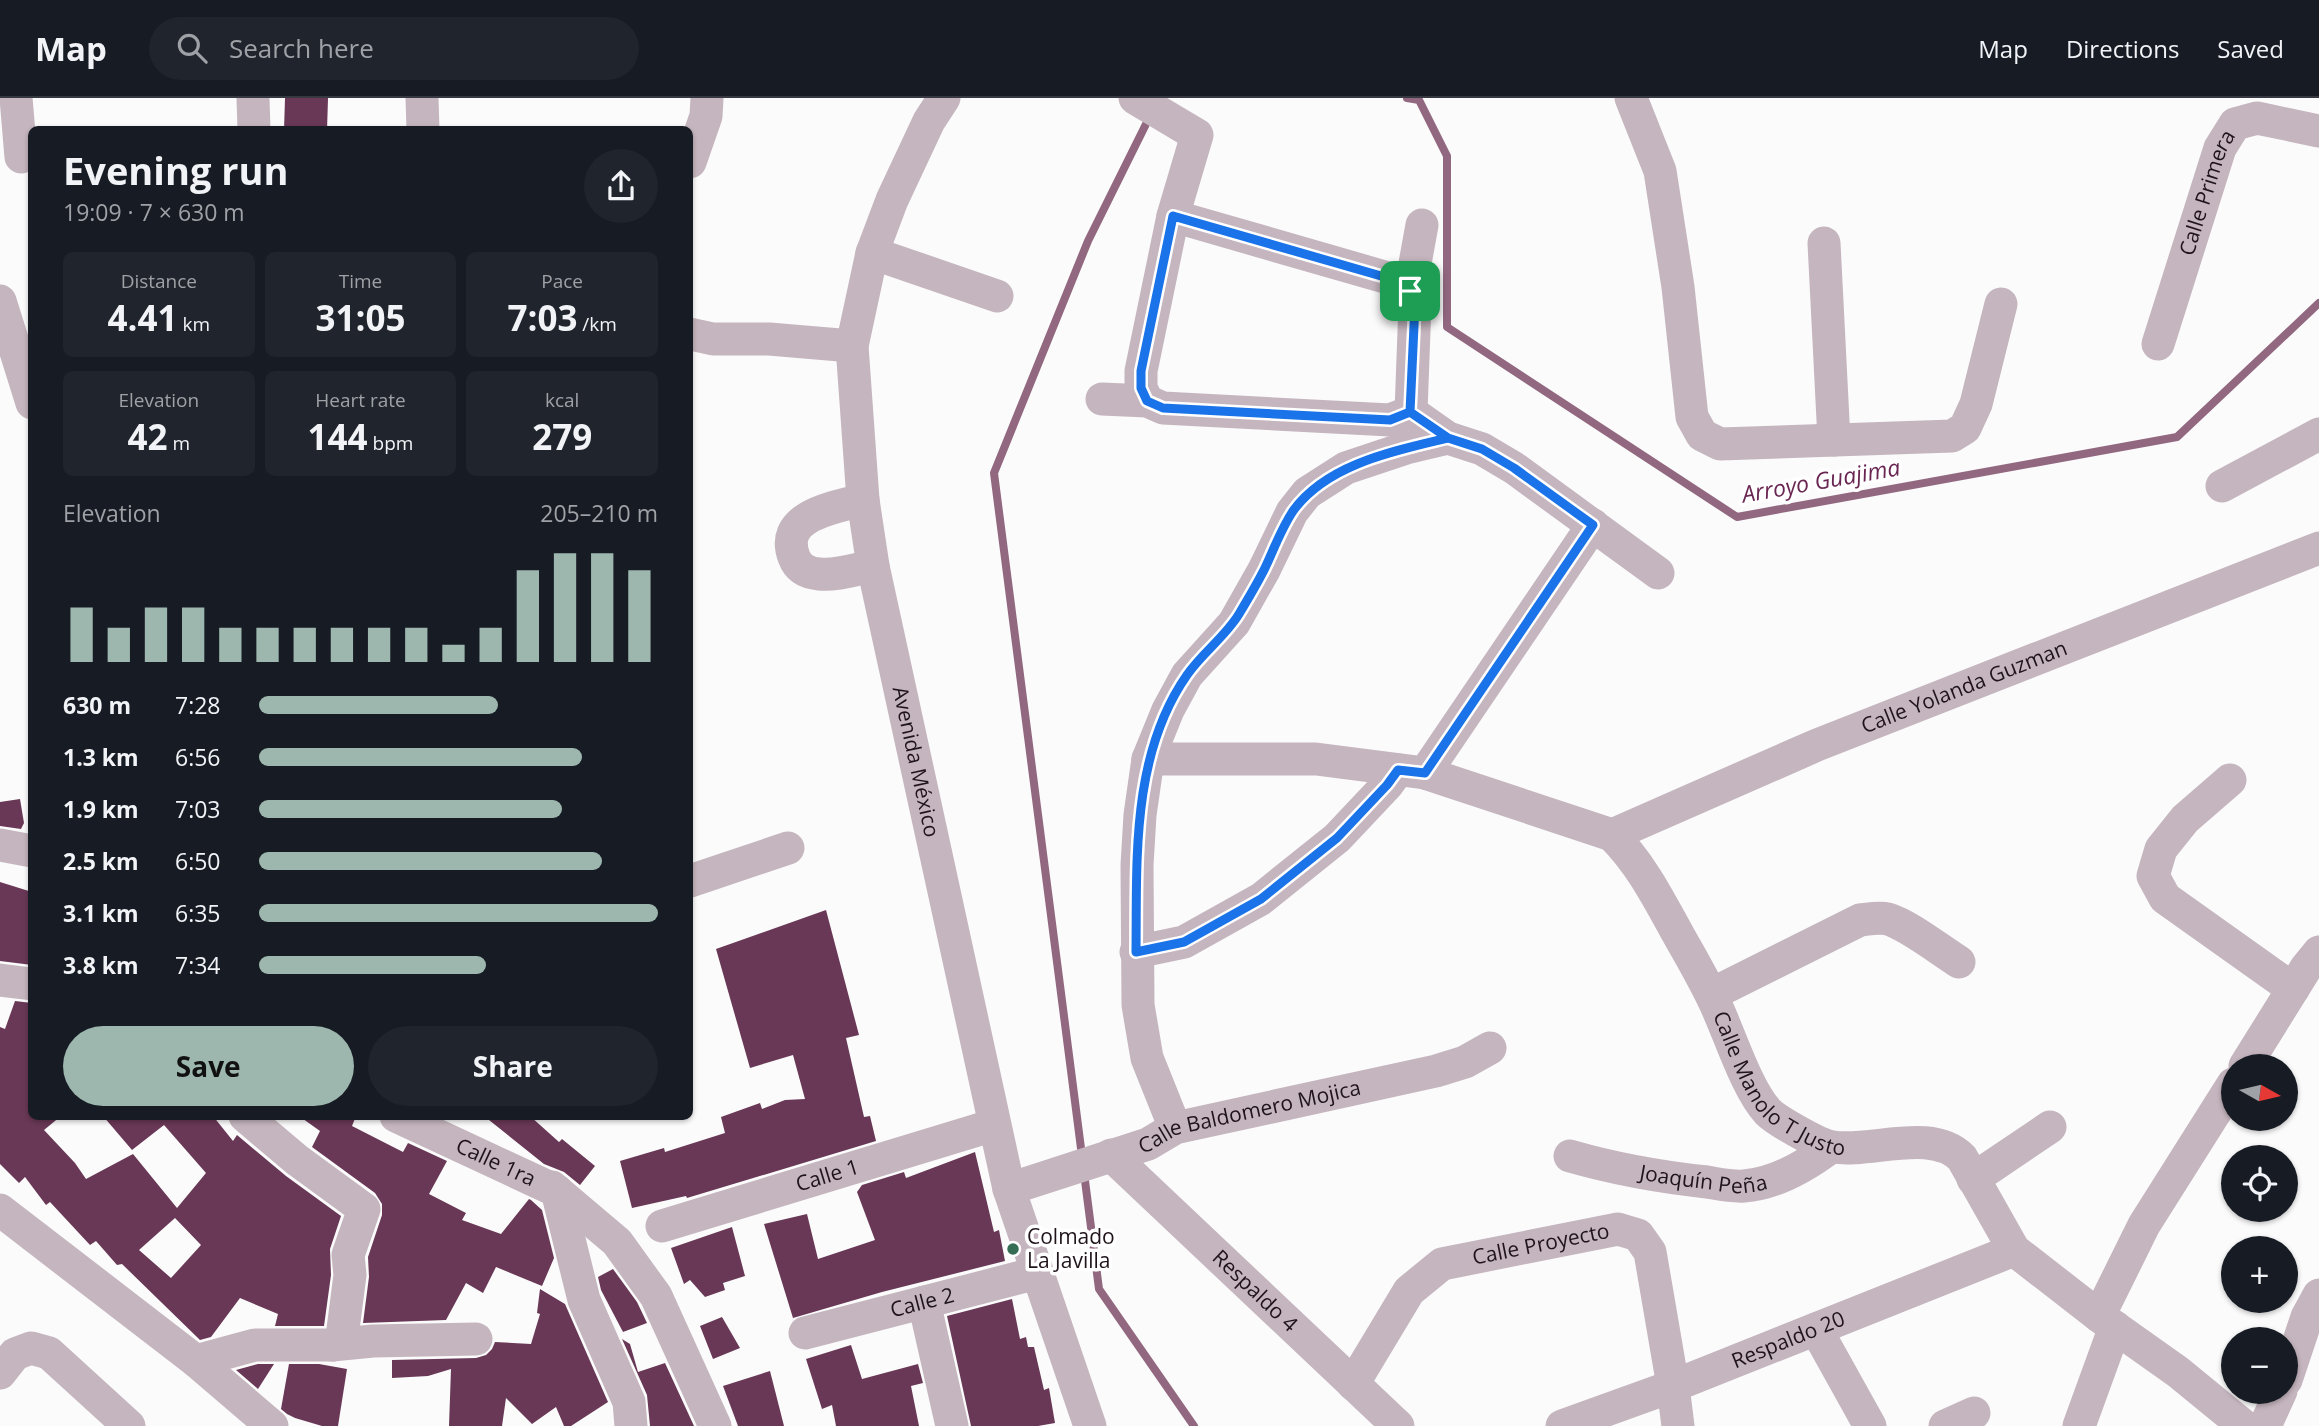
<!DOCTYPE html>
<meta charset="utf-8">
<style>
:root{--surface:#171b24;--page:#20242c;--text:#f1f3f6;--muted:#9ea1a6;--line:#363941;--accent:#9db7ae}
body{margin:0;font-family:"Open Sans",sans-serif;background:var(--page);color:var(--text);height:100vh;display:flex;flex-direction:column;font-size:26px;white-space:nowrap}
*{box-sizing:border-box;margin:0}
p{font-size:23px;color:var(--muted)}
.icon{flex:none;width:38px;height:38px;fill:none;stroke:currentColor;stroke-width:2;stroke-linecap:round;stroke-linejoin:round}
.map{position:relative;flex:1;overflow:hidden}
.details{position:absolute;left:28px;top:28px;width:665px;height:994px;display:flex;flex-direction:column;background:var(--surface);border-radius:10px;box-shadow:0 2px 5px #0004}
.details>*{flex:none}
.needle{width:46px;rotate:98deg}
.controls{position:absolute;left:2221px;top:956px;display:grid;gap:14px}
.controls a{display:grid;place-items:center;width:77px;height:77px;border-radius:50%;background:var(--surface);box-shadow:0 2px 5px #0004;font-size:35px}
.pin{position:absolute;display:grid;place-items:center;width:60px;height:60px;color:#fff;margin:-30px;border-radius:14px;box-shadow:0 4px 10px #0006}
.round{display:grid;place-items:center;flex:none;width:74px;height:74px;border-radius:37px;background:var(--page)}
.headline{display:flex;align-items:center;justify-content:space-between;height:119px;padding:0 35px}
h1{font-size:38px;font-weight:700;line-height:52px}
.metrics{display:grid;grid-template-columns:repeat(3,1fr);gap:10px;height:119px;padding:7px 35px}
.metrics div{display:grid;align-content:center;border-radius:10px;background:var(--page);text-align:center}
.metrics b{font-size:35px;font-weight:700}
.metrics small{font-size:19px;font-weight:400}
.metrics p{font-size:19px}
.chart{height:196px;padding:14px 35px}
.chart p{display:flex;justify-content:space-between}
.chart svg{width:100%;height:126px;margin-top:7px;stroke:var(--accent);stroke-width:6}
.cta{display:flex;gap:14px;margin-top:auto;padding:14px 35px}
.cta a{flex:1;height:80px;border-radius:42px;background:var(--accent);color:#111;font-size:28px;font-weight:700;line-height:80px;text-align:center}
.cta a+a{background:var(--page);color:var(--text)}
ul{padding:0 35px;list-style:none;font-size:23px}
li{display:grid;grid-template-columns:112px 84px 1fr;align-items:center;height:52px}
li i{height:18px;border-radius:9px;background:var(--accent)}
header{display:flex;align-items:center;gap:42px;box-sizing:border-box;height:98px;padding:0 35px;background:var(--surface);border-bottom:2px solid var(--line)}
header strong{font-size:33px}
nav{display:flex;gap:38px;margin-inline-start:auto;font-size:24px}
.search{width:490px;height:63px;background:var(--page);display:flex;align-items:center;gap:18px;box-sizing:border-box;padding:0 24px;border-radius:38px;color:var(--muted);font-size:26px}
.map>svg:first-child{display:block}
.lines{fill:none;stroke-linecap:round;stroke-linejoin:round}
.stream{stroke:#926880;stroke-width:8}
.building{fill:#693856;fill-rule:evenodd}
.minor{stroke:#c5b5be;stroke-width:33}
.route-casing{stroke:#fff;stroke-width:14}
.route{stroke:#1a73e8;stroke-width:9}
.poi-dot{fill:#366e55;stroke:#fff;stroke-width:2.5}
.labels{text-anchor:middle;stroke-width:7;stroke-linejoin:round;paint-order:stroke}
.street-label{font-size:21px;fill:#20141b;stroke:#fff}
.poi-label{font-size:21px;fill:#20141b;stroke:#fff;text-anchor:start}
.water-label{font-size:23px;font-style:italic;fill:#692652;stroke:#fff}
</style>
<header>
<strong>Map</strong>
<div class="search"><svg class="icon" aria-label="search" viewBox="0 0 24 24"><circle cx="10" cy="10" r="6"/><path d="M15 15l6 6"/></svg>Search here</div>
<nav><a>Map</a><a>Directions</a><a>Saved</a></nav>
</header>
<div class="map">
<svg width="2319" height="1328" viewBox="0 0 2319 1328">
<rect width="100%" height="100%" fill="#fbfbfb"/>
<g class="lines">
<g class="stream">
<path d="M 1407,0 L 1419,2 L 1447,58 L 1447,229 L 1737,419 L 2177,339 L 2319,205"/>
<path d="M 1082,1058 L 994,375 L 1088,143 L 1150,18"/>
<path d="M 1084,1075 L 1099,1191 L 1194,1328"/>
</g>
</g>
<g class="building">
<path d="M 285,0 L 328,0 L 327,32 L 284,32 Z"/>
<path d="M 20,701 L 24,725 L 21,731 L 0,728 L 0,704 Z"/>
<path d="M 0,784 L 32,794 L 32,867 L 0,863 Z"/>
<path d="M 826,812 L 859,937 L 846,940 L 864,1019 L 870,1018 L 876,1043 L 687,1100 L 686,1098 L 632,1110 L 620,1063 L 664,1050 L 665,1054 L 725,1035 L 721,1019 L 760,1005 L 762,1011 L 785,1002 L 805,1001 L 793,957 L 750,970 L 716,851 Z"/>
<path d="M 15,903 L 32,905 L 32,1018 L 61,1018 L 44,1032 L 75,1065 L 86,1081 L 133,1056 L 177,1110 L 206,1075 L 164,1027 L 132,1052 L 103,1018 L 213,1018 L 233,1043 L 237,1037 L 286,1078 L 341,1118 L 330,1151 L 331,1177 L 324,1228 L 275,1228 L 278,1216 L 240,1200 L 211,1239 L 200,1242 L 122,1166 L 117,1167 L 96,1143 L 90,1147 L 50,1104 L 46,1107 L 25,1079 L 19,1085 L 0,1066 L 0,929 L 5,931 ZM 175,1120 L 201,1147 L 171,1180 L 139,1152 Z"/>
<path d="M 299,1018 L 356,1018 L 352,1028 L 403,1054 L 408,1045 L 447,1063 L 429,1096 L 466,1115 L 462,1122 L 501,1136 L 529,1101 L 531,1102 L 542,1112 L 554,1160 L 542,1188 L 496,1169 L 483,1195 L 466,1185 L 446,1222 L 363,1225 L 369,1179 L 368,1159 L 382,1117 L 382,1106 L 375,1095 L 312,1049 L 320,1033 Z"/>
<path d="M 484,1018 L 530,1018 L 559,1044 L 562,1041 L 595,1068 L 580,1087 L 564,1074 L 544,1066 Z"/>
<path d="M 975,1054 L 994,1134 L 999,1132 L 1005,1163 L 882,1194 L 793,1220 L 764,1126 L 807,1116 L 818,1161 L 875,1142 L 857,1094 L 862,1087 L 904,1074 L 906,1080 Z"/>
<path d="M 732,1129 L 745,1178 L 723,1185 L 725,1192 L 705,1199 L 690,1182 L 684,1186 L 671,1150 Z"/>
<path d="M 613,1171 L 637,1204 L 647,1225 L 623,1234 L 601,1192 L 598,1179 Z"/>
<path d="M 540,1191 L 565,1206 L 608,1304 L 571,1328 L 564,1328 L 556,1309 L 532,1326 L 506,1300 L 502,1328 L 449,1328 L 451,1271 L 428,1278 L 392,1280 L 392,1262 L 476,1260 L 486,1257 L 492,1251 L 495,1244 L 531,1246 L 540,1216 L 537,1215 Z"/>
<path d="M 1012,1201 L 1020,1241 L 1026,1239 L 1028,1249 L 1034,1249 L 1044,1292 L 1049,1290 L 1055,1325 L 1038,1328 L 971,1328 L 947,1218 Z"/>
<path d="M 722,1219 L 740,1250 L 713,1261 L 700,1228 Z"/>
<path d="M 622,1241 L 630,1246 L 638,1274 L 665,1265 L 694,1328 L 650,1328 L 647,1297 Z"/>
<path d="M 851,1247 L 862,1281 L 918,1266 L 923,1285 L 911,1288 L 919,1328 L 836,1328 L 832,1307 L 822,1311 L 806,1261 Z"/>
<path d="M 258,1266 L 274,1266 L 258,1291 L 236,1272 Z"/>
<path d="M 289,1266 L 319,1266 L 347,1271 L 338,1328 L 322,1328 L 295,1320 L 287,1316 L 281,1311 Z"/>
<path d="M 770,1273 L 784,1328 L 738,1328 L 723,1288 Z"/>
</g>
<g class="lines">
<g class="minor">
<path d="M 16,0 L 21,59"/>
<path d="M 253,0 L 254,32"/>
<path d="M 422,0 L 423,32"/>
<path id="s1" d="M 944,0 L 929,23 L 892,102 L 872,155 L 852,248 L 863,402 L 873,468 L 1009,1091 L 1090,1328"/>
<path d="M 1135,0 L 1197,37 L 1173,118 L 1141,273 L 1141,290 L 1147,303"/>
<path d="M 1631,0 L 1660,73 L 1678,189 L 1692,319 L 1702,337 L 1720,346 L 1952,338 L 1965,330 L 1976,306 L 2001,206"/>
<path d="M 690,64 L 706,18 L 707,0"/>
<path d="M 1173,118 L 1395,182 L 1403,186 L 1410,193"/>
<path d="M 1824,145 L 1834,342"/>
<path d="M 872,155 L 997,198"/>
<path d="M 0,203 L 32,305"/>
<path d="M 690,236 L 713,241 L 769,241 L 852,248"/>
<path id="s2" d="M 2158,246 L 2220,50 L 2235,26 L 2257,20 L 2319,33"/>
<path d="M 1102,301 L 1147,303 L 1163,310 L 1390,322 L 1411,314 L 1448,340 L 1482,351 L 1514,370 L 1658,475"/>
<path d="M 1411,314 L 1415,206 L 1410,193 L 1422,127"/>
<path d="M 2222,388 L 2319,336"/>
<path d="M 863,402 C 836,409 778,417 794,459 C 798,470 807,475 819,476 C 836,478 857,471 873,468"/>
<path id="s3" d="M 1148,661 L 1316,661 L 1425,675 L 1612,737 C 1642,767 1659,802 1679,838 C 1693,863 1708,888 1719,914 C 1731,941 1748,993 1768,1014 C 1777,1023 1821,1048 1833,1049 C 1871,1055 1932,1029 1962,1060 L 2014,1152 L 2099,1218 L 2178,1274 L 2244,1328"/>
<path d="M 1425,675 L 1593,427"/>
<path d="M 2230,682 L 2185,721 L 2161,751 L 2153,778 L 2165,800 L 2293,891"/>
<path id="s4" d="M 1612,737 L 1817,647 L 2319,450"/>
<path d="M 0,747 L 32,753"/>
<path d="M 690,783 L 788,750"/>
<path d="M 1136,854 L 1184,844 L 1261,801 L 1337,740 L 1387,687 L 1398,672"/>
<path d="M 0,882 L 32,886"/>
<path d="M 1712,896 L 1860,822 C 1869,821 1879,819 1888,821 C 1908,827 1940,852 1959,864"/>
<path d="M 2245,968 L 2306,870 L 2319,854"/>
<path id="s5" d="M 396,1018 L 557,1093 L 584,1202 L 629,1304 L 631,1328"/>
<path d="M 1175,1030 L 1147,960 L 1138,907 L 1137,767 L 1140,717 L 1148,661 L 1168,612 L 1187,577 L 1234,525 L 1264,472 L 1292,414 L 1307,395 L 1346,370 L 1406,350 L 1448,340"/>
<path id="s6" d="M 1111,1057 L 1398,1328"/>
<path id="s7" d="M 1570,1058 C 1615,1071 1660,1079 1707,1084 C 1719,1086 1732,1089 1744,1088 C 1775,1086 1807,1067 1831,1049"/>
<path d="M 1973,1081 L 2050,1029"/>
<path d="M 552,1089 L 617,1144 L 656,1198 L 715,1328"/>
<path id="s8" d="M 1009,1091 L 1148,1046 L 1175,1030 L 1436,973 L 1465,964 L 1490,950"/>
<path d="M 0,1112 L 196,1263 L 272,1328"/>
<path id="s9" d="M 662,1128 L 994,1027"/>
<path d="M 924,1204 L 952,1328"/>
<path d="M 2099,1218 L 2144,1127 L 2233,986"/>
<path d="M 1816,1231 L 1870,1328"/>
<path id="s10" d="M 805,1235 L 1037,1175"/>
<path d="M 332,1247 L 373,1243 L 476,1241"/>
<path d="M 196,1263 L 255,1247 L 332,1247 L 342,1239 L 350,1177 L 348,1157 L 364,1111 L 297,1062 L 245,1018"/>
<path d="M 0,1275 L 15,1256 L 31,1250 L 49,1255 L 129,1328"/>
<path d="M 2286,1282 L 2307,1219 L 2319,1197"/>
<path id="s11" d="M 1353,1286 L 1409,1193 L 1442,1166 L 1618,1131 L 1638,1137 L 1650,1154 L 1673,1288 L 1678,1328"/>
<path id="s12" d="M 1562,1328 L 1673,1288 L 2014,1152"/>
<path d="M 1945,1328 L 1974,1315"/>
<path d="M 2079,1328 L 2115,1229"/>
<path d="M 2265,1328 L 2281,1293"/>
</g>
</g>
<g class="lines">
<defs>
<path id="route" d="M 1410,193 L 1415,206 L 1410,314 L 1448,340 C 1394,353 1327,366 1293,413 C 1281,431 1274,451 1265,470 C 1257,486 1248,501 1239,516 C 1225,539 1202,555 1187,577 C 1131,657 1137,761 1136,854 L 1184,844 L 1261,801 L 1337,740 L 1387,687 L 1398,672 L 1425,675 L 1593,427 L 1514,370 L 1482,351 L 1448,340 L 1410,314 L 1390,322 L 1163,310 L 1147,303 L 1141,290 L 1141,273 L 1173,118 L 1395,182 L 1403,186 L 1410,193"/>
</defs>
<use href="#route" class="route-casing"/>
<use href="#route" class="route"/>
</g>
<circle class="poi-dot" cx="1013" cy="1151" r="7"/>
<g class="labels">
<g class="street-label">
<text dy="7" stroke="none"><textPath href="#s2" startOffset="159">Calle Primera</textPath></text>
<text dy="7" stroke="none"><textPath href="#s4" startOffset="382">Calle Yolanda Guzman</textPath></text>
<text dy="7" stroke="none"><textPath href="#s1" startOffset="688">Avenida México</textPath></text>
<text dy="7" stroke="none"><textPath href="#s3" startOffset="782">Calle Manolo T Justo</textPath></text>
<text dy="7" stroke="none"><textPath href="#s8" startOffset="252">Calle Baldomero Mojica</textPath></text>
<text dy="7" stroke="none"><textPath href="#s5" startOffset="110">Calle 1ra</textPath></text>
<text dy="7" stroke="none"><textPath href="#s7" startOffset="136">Joaquín Peña</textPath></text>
<text dy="7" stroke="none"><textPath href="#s9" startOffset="173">Calle 1</textPath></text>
<text dy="7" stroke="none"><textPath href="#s11" startOffset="252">Calle Proyecto</textPath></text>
<text dy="7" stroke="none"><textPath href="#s6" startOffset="198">Respaldo 4</textPath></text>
<text dy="7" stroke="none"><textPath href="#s10" startOffset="121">Calle 2</textPath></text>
<text dy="7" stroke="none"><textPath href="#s12" startOffset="242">Respaldo 20</textPath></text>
</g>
<g class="poi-label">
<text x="1027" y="1146">Colmado<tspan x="1027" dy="24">La Javilla</tspan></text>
</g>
<g class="water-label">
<text transform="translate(1821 383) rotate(-10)" y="8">Arroyo Guajima</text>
</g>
</g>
</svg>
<div class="controls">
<a><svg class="needle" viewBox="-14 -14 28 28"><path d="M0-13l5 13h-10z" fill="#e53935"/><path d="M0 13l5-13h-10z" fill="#9ea1a6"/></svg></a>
<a><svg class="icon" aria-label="locate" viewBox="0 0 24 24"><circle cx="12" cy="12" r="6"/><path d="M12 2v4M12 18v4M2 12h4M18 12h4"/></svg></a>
<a>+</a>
<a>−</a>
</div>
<div class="pin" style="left:1410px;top:193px;background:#1e9e55"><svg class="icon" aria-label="arrive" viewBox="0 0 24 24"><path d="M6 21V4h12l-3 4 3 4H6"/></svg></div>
<section class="details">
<div class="headline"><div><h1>Evening run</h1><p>19:09 · 7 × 630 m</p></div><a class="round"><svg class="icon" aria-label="share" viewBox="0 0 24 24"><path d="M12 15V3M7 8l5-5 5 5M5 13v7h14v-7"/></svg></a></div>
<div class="metrics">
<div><p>Distance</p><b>4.41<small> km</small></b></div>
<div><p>Time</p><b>31:05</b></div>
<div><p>Pace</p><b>7:03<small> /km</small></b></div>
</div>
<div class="metrics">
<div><p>Elevation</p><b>42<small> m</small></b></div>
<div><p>Heart rate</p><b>144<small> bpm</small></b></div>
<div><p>kcal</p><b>279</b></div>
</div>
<div class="chart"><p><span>Elevation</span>205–210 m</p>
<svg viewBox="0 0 160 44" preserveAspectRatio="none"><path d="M5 44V25M15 44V32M25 44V25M35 44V25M45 44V32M55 44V32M65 44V32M75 44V32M85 44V32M95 44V32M105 44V38M115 44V32M125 44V12M135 44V6M145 44V6M155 44V12"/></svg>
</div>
<ul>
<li><b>630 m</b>7:28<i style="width:60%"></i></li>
<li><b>1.3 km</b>6:56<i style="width:81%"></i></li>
<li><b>1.9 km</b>7:03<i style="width:76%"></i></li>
<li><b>2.5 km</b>6:50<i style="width:86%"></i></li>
<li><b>3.1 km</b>6:35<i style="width:100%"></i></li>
<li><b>3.8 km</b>7:34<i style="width:57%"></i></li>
</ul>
<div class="cta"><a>Save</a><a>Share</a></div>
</section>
</div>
